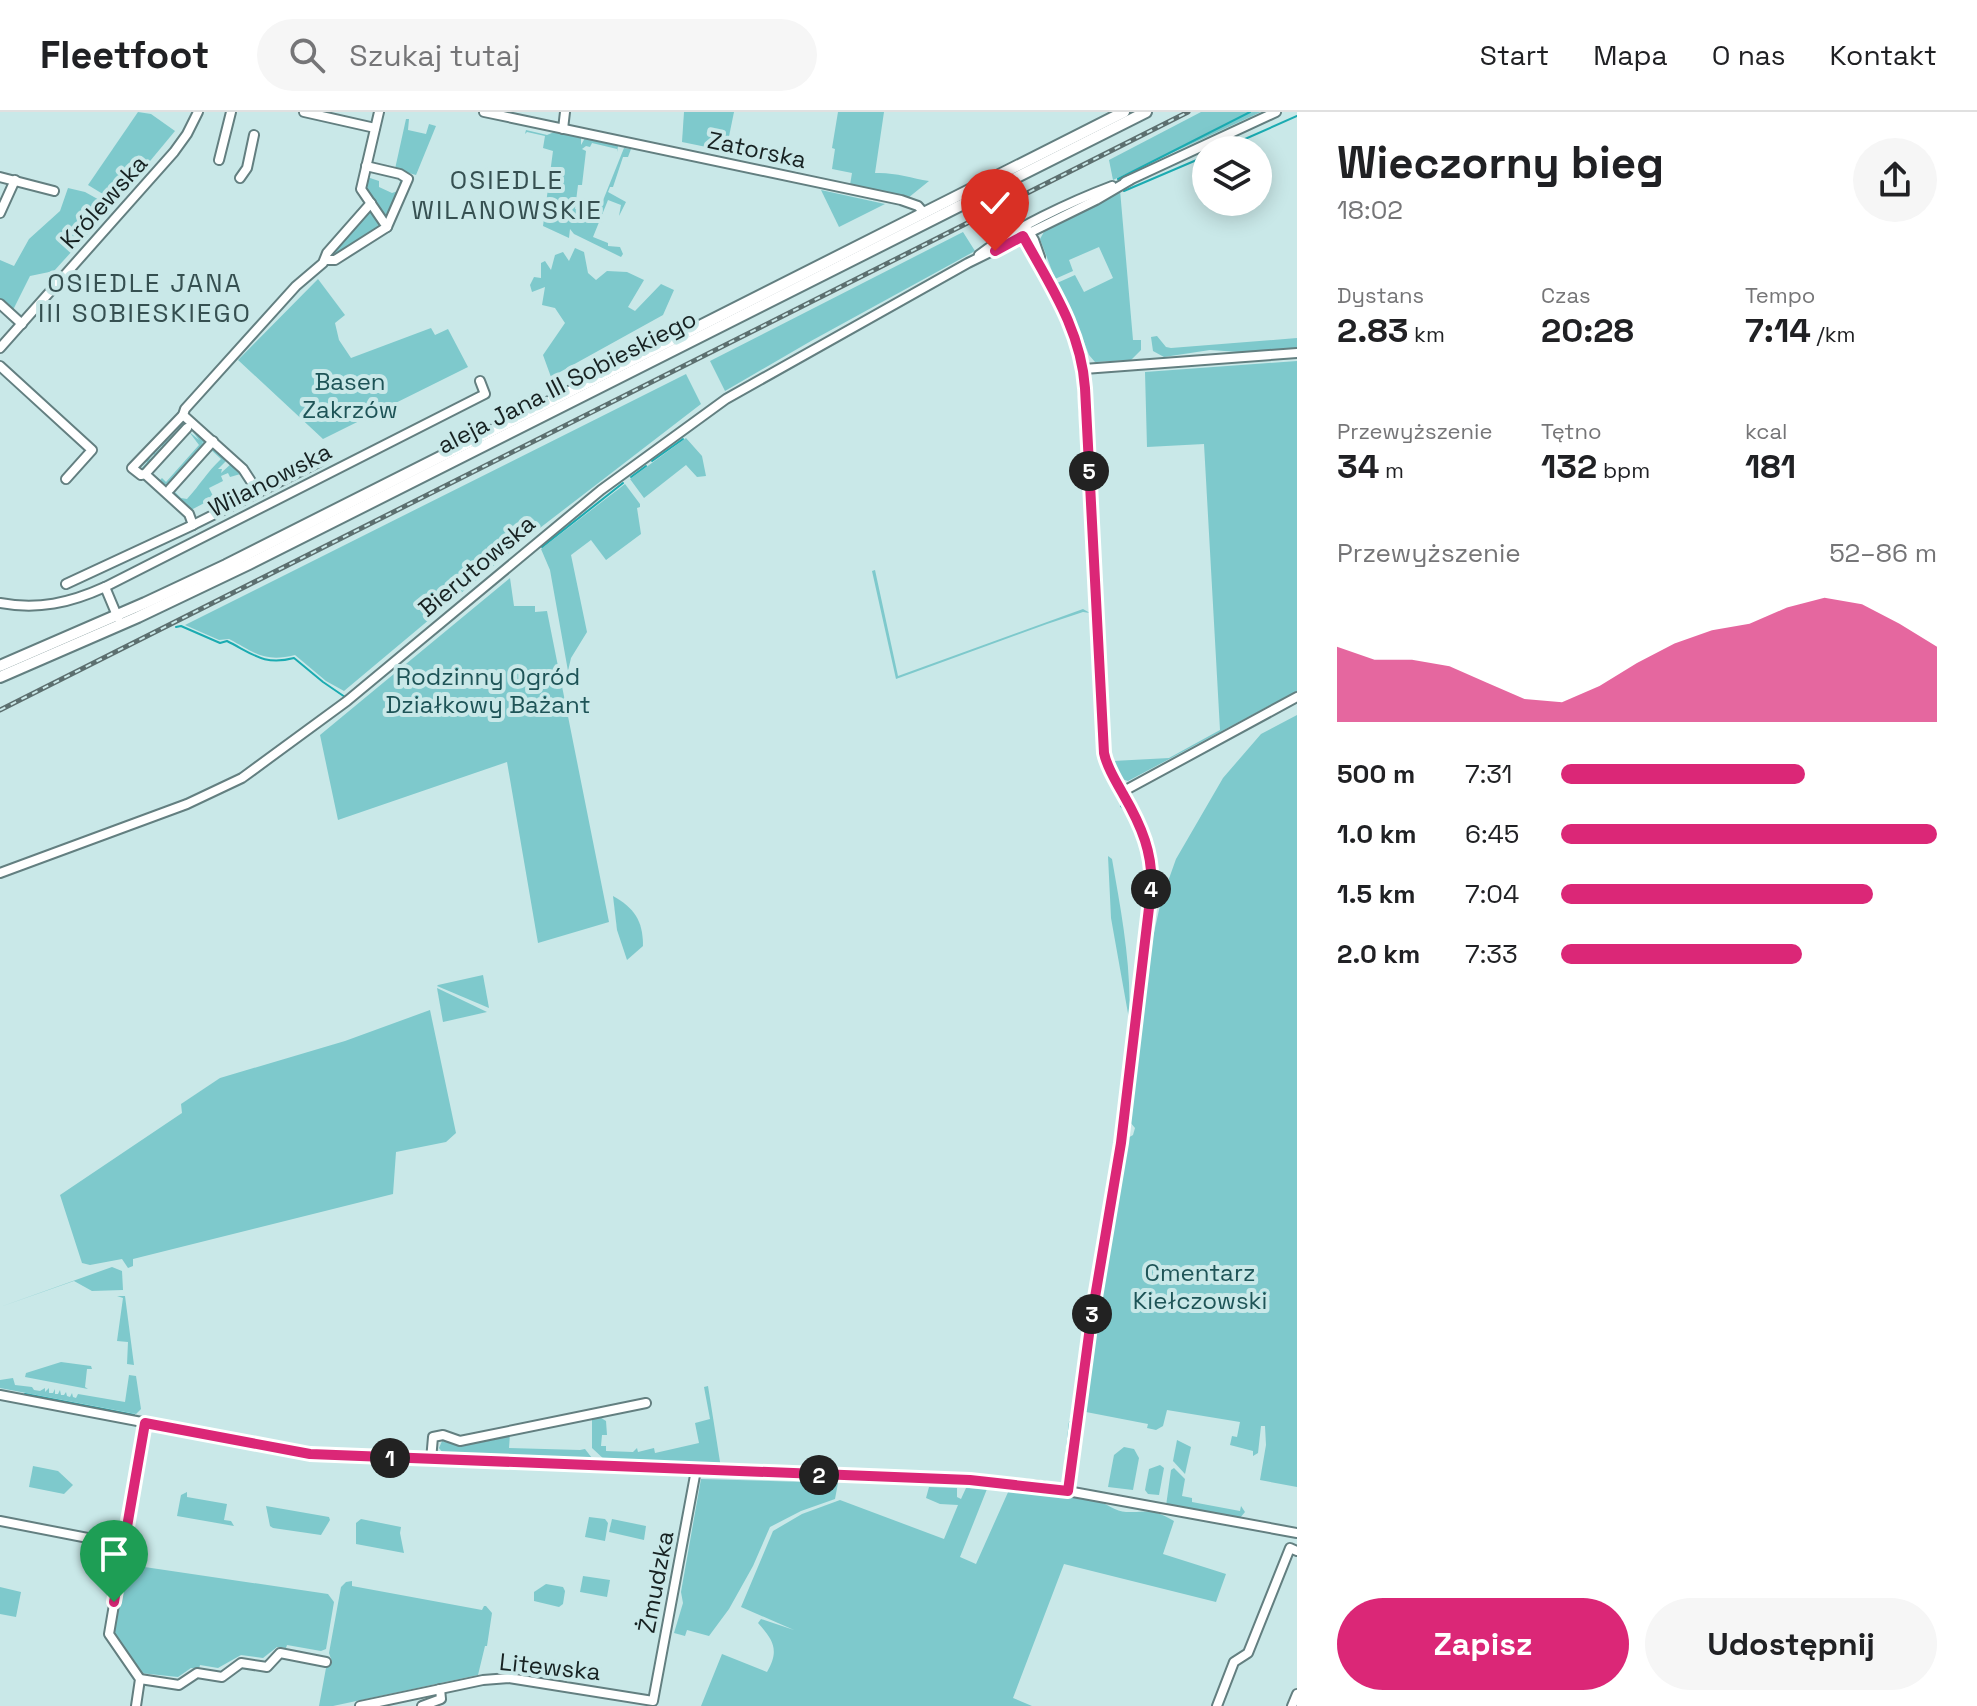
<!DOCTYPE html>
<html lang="pl">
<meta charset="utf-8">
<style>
:root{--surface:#fff;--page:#f6f6f6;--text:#202124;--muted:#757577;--line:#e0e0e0;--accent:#db2777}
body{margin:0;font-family:"Space Grotesk",sans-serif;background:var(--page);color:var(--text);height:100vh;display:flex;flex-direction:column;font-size:30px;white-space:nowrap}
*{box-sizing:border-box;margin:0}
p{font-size:26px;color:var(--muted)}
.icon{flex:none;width:44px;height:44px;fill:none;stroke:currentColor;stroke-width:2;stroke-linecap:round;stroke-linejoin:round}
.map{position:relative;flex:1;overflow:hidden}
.panel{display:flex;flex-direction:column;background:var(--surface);width:680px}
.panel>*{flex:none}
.controls{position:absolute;left:1192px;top:24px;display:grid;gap:16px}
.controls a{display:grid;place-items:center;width:80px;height:80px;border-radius:50%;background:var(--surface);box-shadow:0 4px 20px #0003;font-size:40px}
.pin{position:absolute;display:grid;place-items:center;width:68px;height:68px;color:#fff;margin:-82px -34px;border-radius:50% 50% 50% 0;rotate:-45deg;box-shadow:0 0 8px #0007}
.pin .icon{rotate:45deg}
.km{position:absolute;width:40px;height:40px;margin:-20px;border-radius:50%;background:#222;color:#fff;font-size:22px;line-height:40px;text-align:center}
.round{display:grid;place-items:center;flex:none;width:84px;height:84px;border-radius:42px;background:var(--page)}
.head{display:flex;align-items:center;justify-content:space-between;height:136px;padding:0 40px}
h1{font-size:44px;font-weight:700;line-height:60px}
.metrics{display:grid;grid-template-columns:repeat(3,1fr);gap:12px;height:136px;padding:8px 40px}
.metrics div{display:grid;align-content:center}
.metrics b{font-size:34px;font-weight:700}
.metrics small{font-size:22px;font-weight:400}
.metrics p{font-size:22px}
.chart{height:224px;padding:16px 40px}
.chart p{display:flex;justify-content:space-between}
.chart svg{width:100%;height:144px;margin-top:8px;fill:var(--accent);opacity:.7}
.cta{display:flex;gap:16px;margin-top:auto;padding:16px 40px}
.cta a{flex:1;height:92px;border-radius:48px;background:var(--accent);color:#fff;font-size:32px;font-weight:700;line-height:92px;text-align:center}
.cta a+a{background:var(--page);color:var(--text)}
ul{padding:0 40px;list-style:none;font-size:26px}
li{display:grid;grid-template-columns:128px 96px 1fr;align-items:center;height:60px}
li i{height:20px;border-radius:10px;background:var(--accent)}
header{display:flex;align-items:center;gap:48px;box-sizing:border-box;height:112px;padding:0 40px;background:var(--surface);border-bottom:2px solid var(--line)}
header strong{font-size:38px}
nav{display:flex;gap:44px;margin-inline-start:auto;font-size:28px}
.search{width:560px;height:72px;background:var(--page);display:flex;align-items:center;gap:20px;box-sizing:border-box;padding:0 28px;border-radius:44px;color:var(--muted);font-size:30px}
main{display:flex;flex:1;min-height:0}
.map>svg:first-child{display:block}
.green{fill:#7ec9cc}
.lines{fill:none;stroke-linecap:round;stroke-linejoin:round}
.stream{stroke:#1babb1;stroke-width:2}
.minor-casing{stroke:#637f80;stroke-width:12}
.major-casing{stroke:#637f80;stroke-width:14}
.minor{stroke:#fff;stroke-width:8}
.major{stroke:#fff;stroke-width:10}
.rail-casing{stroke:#5c6f6f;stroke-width:5}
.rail{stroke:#c9e8e8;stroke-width:2;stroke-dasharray:6;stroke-linecap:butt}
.route-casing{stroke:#fff;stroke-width:16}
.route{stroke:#db2777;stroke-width:10}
.labels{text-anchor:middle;stroke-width:8;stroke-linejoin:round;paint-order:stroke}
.street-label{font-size:24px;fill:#172222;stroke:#c9e8e8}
.park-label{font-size:24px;fill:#1e5457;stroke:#c9e8e8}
.neighbourhood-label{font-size:26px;letter-spacing:2px;fill:#365051;stroke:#c9e8e8}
</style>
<header>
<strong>Fleetfoot</strong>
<div class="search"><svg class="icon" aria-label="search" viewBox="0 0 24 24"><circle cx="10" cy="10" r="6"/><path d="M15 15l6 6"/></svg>Szukaj tutaj</div>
<nav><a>Start</a><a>Mapa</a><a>O nas</a><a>Kontakt</a></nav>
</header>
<main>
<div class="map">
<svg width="1297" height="1594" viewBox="0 0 1297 1594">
<rect width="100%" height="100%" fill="#c9e8e8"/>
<g class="green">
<path d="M 138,0 L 151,2 L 175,19 L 116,90 L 88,73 Z"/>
<path d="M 684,0 L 734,0 L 726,39 L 682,30 Z"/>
<path d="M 838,0 L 884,0 L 875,61 C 894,60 911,66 929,69 L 908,86 L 850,73 L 852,61 L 832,57 L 835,37 L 832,36 Z"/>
<path d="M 1201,0 L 1261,0 L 1113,68 L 1109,48 Z"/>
<path d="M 406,7 L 409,7 L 408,18 L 426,22 L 429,12 L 436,14 L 416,63 L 395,57 Z"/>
<path d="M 526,18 L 547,23 L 554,20 L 581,26 L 581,33 L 585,26 L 618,34 L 617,40 L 617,37 L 592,31 L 590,35 L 586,34 L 582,37 L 586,39 L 582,73 L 578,73 L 575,97 L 594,99 L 600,96 L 624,36 L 631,37 L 628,45 L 623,45 L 613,75 L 610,75 L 608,80 L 626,90 L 619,104 L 621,93 L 608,88 L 593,125 L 608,131 L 608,134 L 620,135 L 623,142 L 621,145 L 574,122 L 570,117 L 569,126 L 543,114 L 553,39 L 543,36 L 545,24 L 527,20 L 525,22 Z"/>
<path d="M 401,64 L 406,67 L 386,108 L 366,74 L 367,65 L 379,69 L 379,75 L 392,81 L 398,79 Z"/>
<path d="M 68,76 L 85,80 L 112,95 L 54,159 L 30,164 L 12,200 L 0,187 L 0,148 L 14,154 L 29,127 L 60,99 Z"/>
<path d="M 821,78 L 885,92 L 839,115 Z"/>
<path d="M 1120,78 L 1133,228 L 1141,228 L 1141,238 L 1131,248 L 1095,250 L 1089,243 L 1072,199 L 1057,171 L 1075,163 L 1084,180 L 1113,166 L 1099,135 L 1069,148 L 1073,159 L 1055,167 L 1040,127 L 1045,118 Z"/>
<path d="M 370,98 L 374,99 L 382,114 L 334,145 L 330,144 L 331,140 Z"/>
<path d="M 963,120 L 975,139 L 811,229 L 725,279 L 710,249 Z"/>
<path d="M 575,136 L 584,140 L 588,161 L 596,168 L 607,159 L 627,160 L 644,168 L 628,195 L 635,199 L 661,172 L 674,178 L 663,203 L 551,265 L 543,243 L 565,211 L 555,196 L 542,193 L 545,175 L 532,180 L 530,173 L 534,165 L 541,166 L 541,151 L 545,149 L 551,158 L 555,143 L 563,140 L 569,149 Z"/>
<path d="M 318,167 L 345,203 L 335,211 L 339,228 L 351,246 L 431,216 L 435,223 L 448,217 L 468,255 L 323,327 L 238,248 Z"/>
<path d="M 1157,224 L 1166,235 L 1171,236 L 1297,226 L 1297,236 L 1239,240 L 1210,238 L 1164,245 L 1153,239 L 1151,225 Z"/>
<path d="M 1297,249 L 1297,579 L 1128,669 L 1122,667 L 1113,649 L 1169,646 L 1220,618 L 1204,332 L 1147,335 L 1145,260 Z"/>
<path d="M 686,262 L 701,292 L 523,429 L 344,579 L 326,569 L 295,543 C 264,551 254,540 229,527 L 219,528 L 185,513 Z"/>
<path d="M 184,307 L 207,330 L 207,334 L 202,330 L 205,335 L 168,377 L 164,377 L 149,362 L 157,351 L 159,353 L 152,361 L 160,368 L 162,366 L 166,370 L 199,333 L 190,321 L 184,325 L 182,324 L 187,318 L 199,328 L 187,312 L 146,355 L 145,361 L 139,359 L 147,350 L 144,347 L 146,344 L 150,347 L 154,343 L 151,339 L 155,341 L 162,334 L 159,330 L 165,331 L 162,327 L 164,325 L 167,328 L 177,318 L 174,314 L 176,312 L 179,314 L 182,312 L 179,308 Z"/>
<path d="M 686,326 L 702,344 L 706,364 L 697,365 L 686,353 L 644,386 L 630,367 Z"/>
<path d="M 212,335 L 227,348 L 218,357 L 222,357 L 221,361 L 232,351 L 244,361 L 230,365 L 228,361 L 221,364 L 223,369 L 209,376 L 214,386 L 189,399 L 171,380 L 172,377 L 181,386 L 187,387 C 200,373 207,360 221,347 L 209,336 Z"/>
<path d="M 625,372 L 640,392 L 640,395 L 637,396 L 641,422 L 606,448 L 591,428 L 571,443 L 587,520 L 571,546 L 568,559 L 550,458 L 541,437 Z"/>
<path d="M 875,458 L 898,564 L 1083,497 L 1090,501 L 1083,500 L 1047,512 L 896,567 L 872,459 Z"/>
<path d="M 510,466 L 514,494 L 535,494 L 535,500 L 547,499 L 609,810 L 538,831 L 507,650 L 338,708 L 320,623 Z"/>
<path d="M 1297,603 L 1297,1375 L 1260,1368 L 1266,1333 L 1265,1314 L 1261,1314 L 1258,1341 L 1253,1344 L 1253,1339 L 1230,1333 L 1232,1324 L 1237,1325 L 1240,1310 L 1167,1298 L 1163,1314 L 1156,1318 L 1147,1316 L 1148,1312 L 1086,1300 L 1085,1304 L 1081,1298 L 1126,1027 L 1133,1023 L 1135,1016 L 1130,1010 L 1153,825 L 1161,789 L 1176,747 L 1223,666 L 1261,622 Z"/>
<path d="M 1108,744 L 1112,747 C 1121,799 1132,855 1129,907 L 1111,806 Z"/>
<path d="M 613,784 C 634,796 643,808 643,834 L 627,848 L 617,818 Z"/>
<path d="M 483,863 L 489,896 L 437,874 L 438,873 Z"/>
<path d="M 437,876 L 487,900 L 443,910 Z"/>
<path d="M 430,898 L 456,1021 L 446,1030 L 396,1040 L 393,1082 L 133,1147 L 133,1154 L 128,1156 L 122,1147 L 90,1153 L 82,1151 L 60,1083 L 182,1001 L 181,992 L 220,966 L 345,929 Z"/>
<path d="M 112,1155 L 122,1159 L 123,1178 L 92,1179 L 74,1169 L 0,1195 Z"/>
<path d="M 117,1184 L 125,1184 L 134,1253 L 127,1252 L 128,1230 L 117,1229 L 123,1186 Z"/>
<path d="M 61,1250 L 91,1254 L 92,1257 L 87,1257 L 85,1275 L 88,1277 L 25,1265 L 26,1261 Z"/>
<path d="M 129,1263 L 136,1264 L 141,1297 L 136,1302 L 0,1276 L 0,1268 L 13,1266 L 15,1273 L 32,1275 L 34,1278 L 40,1279 L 45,1276 L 45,1280 L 49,1276 L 49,1281 L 53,1281 L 55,1277 L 55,1282 L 58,1282 L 60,1278 L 61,1283 L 64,1283 L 66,1280 L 67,1284 L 70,1285 L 72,1281 L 73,1285 L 76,1286 L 78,1282 L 125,1290 Z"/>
<path d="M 708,1274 L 721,1356 L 606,1349 L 592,1336 L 592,1308 L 598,1304 L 606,1309 L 607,1323 L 602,1323 L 601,1334 L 606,1334 L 606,1339 L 633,1340 L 637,1336 L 638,1340 L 654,1336 L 655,1341 L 699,1331 L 695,1311 L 710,1307 L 704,1275 Z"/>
<path d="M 510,1322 L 509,1336 L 580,1338 L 585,1337 L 592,1346 L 500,1343 L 491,1346 L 443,1341 L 439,1336 L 442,1329 L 463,1332 Z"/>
<path d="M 1177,1328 L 1191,1335 L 1185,1362 L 1173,1349 Z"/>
<path d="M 1124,1335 L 1134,1337 L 1139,1346 L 1133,1378 L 1108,1375 L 1114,1343 Z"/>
<path d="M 1160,1353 L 1164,1356 L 1159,1383 L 1148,1382 L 1145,1378 L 1149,1357 Z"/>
<path d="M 33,1354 L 58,1359 L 73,1373 L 64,1382 L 29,1375 Z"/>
<path d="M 1174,1356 L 1185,1367 L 1182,1384 L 1192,1386 L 1192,1390 L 1240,1399 L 1241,1394 L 1245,1400 L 1239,1407 L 1166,1394 L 1171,1358 Z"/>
<path d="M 701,1367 L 838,1371 L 835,1387 L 801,1399 L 770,1415 L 753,1454 L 729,1497 L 709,1524 L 687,1518 L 685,1524 L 674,1521 L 683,1491 L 681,1480 Z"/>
<path d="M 929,1375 L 957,1376 L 957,1385 L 961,1387 L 966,1376 L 987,1377 L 960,1445 L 976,1452 L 1009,1378 C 1039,1378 1067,1382 1097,1389 C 1106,1391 1116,1400 1126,1400 C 1150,1401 1149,1395 1174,1409 L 1163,1442 L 1226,1462 L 1216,1490 L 1064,1452 L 1013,1586 L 1032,1594 L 701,1594 L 722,1542 L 767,1560 C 780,1538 773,1528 758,1511 L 761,1507 L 794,1518 L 741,1495 L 773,1419 L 802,1402 L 840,1388 L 944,1427 L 958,1393 L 940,1392 L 926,1386 Z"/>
<path d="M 187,1380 L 187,1385 L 227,1392 L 224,1408 L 231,1409 L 234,1414 L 177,1404 L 181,1383 Z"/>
<path d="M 266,1394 L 329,1405 L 330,1408 L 321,1423 L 273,1416 L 270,1414 Z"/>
<path d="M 589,1405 L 605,1407 L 608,1411 L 605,1429 L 585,1425 Z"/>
<path d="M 361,1407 L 401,1415 L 400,1421 L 404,1441 L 356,1432 L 356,1411 Z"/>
<path d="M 612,1407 L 646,1414 L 644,1428 L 609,1420 Z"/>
<path d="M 124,1447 L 131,1447 L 131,1453 L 328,1482 L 334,1490 L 326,1537 L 321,1539 L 287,1533 L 286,1536 L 277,1535 L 263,1546 L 241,1543 L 218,1556 L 200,1553 L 199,1557 L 191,1556 L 178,1565 L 140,1561 L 114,1522 Z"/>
<path d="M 583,1464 L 610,1468 L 607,1485 L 580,1480 Z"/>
<path d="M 352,1469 L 352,1474 L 482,1498 L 484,1494 L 486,1494 L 492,1501 L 487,1534 L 485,1534 L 478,1563 L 333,1594 L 319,1594 L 326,1556 L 332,1550 L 329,1541 L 341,1475 L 346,1470 Z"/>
<path d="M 546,1472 L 563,1475 L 565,1479 L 563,1492 L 559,1495 L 534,1489 L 534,1480 Z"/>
<path d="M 0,1475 L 21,1480 L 16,1505 L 0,1502 Z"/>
</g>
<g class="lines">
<g class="stream">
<path d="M 1220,38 L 1297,4"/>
<path d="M 1118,67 L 1250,0"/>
<path d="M 1124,79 L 1206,44"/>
<path d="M 652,349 L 683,327"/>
<path d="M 631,365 L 646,354"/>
<path d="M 542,435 L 623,371"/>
<path d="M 176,515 L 181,514 L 220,531 L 227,529 C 253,542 264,554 294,546 L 323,570 L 345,585"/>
<path d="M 25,1282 L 134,1303"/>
<path d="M 1072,1301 L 1116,1033 L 1146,778 C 1146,750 1143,714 1121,694"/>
<path d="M 1065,1353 L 1070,1310"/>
</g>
<defs>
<g id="minor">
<path d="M 304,0 L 375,16"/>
<path d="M 484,0 L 901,88 L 918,94 L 924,101"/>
<path d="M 563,17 L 565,0"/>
<path d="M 219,48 L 231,0"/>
<path d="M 366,54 L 400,62 L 408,67 L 387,115"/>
<path d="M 0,65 L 54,79"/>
<path d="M 240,66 L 247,56 L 254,23"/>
<path d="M 1125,70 L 1276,0"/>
<path d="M 0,101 L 15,68"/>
<path d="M 1024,116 L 1023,124 L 1067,204 L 1082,249 L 1104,641 C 1107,656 1116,668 1123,681 C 1138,708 1150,733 1152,764 L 1121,1031 L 1080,1280 L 1068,1379"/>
<path d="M 1028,118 L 1034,128 L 1040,145"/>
<path d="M 979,143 C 1012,117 1072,89 1112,74"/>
<path d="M 325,148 L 335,148 L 387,115 L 361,77 L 379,0"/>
<path d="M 0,192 L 22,212"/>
<path d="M 0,236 L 174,40 L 187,22 L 198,0"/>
<path d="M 0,254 L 92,338 L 66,367"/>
<path d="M 1084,257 L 1297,241"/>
<path d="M 183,303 L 243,357 L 258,380"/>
<path d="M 187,316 L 145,362 L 189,402 L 193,413"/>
<path d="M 145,362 L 141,363 L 132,356 L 183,303 L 185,297 L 296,174 L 323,151 L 327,141 L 371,91"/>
<path d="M 170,377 L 213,329"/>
<path d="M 66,472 L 193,413 L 319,350"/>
<path d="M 105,475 L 485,282 L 480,269"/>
<path d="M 0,491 C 38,498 70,491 105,475 L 118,506"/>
<path d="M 1122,680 L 1297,585"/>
<path d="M 0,761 L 187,692 L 242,666 L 347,589 L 601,378 L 726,287 L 968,151 L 1096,88 L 1130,68"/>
<path d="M 0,1283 L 310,1342 L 970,1368 L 1040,1374 L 1297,1421"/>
<path d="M 431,1348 L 433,1325 L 443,1323 L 460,1329 L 646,1291"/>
<path d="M 0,1409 L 124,1433"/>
<path d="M 140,1567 L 179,1573 L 197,1561 L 222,1565 L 241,1551 L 267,1555 L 280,1541 L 326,1550"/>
<path d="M 136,1594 L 140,1567 L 109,1522 L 145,1311"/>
<path d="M 360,1594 L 483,1568 L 509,1566 L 653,1589 L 696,1358"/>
<path d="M 422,1594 L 441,1587 L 440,1577"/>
<path d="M 1217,1594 L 1234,1550 L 1248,1541 L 1290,1436 L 1297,1439"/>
<path d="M 1292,1594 L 1297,1582"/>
</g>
<g id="major">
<path d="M 0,554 L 145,491 L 226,453 L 1124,0"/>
<path d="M 0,565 L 138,505 L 249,452 L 1146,0"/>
</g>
</defs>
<use href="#minor" class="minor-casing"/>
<use href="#major" class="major-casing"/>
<use href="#minor" class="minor"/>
<use href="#major" class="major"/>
<defs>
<path id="rail" d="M 0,598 L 1188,0"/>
</defs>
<use href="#rail" class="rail-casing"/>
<use href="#rail" class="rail"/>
</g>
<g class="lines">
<defs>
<path id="route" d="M 114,1490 L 145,1311 L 310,1342 L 970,1368 L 1068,1379 L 1090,1215 L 1121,1031 L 1151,779 C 1154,742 1141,713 1123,682 C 1116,669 1107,656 1104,641 L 1085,276 C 1081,218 1050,173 1023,124 L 995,139"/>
</defs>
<use href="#route" class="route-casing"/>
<use href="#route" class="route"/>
</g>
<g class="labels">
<g class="street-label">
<text transform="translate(757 38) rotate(12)" y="8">Zatorska</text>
<text transform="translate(104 90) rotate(-48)" y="8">Królewska</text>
<text transform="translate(567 270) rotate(-27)" y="8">aleja Jana III Sobieskiego</text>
<text transform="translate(270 368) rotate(-27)" y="8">Wilanowska</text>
<text transform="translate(477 454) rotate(-40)" y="8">Bierutowska</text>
<text transform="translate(656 1470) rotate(-79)" y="8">Żmudzka</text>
<text transform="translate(550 1555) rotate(6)" y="8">Litewska</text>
</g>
<g class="park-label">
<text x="350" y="278">Basen<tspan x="350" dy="28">Zakrzów</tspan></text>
<text x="488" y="573">Rodzinny Ogród<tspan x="488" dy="28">Działkowy Bażant</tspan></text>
<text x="1200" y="1169">Cmentarz<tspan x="1200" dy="28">Kiełczowski</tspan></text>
</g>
<g class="neighbourhood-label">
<text x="507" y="77">OSIEDLE<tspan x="507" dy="30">WILANOWSKIE</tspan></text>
<text x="145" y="180">OSIEDLE JANA<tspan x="145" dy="30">III SOBIESKIEGO</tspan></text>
</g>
</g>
</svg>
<div class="controls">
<a><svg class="icon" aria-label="layers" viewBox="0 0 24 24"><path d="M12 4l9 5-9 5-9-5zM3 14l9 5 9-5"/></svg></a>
</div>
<div class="pin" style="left:114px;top:1490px;background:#1e9e55"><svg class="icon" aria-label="arrive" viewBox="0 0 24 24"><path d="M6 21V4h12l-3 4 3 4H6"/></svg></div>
<div class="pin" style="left:995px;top:139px;background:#d93025"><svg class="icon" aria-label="check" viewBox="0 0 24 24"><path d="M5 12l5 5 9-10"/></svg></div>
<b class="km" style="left:390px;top:1346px">1</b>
<b class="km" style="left:819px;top:1363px">2</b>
<b class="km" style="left:1092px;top:1202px">3</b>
<b class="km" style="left:1151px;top:777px">4</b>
<b class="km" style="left:1089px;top:359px">5</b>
</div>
<section class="panel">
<div class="head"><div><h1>Wieczorny bieg</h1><p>18:02</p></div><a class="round"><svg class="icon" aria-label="share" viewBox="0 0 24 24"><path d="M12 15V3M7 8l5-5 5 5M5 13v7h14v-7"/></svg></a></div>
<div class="metrics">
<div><p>Dystans</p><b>2.83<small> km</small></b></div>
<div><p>Czas</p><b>20:28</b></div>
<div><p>Tempo</p><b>7:14<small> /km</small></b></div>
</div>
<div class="metrics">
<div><p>Przewyższenie</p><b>34<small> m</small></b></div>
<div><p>Tętno</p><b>132<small> bpm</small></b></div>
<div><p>kcal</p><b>181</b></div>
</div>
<div class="chart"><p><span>Przewyższenie</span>52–86 m</p>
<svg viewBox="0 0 160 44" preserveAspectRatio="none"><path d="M0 44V21L10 25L20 25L30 27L40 32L50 37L60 38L70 33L80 26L90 20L100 16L110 14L120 9L130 6L140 8L150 14L160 21V44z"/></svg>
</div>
<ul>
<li><b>500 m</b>7:31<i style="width:65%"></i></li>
<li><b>1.0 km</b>6:45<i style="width:100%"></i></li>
<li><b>1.5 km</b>7:04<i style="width:83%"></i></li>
<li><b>2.0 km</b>7:33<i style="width:64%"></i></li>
</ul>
<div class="cta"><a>Zapisz</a><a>Udostępnij</a></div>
</section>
</main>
